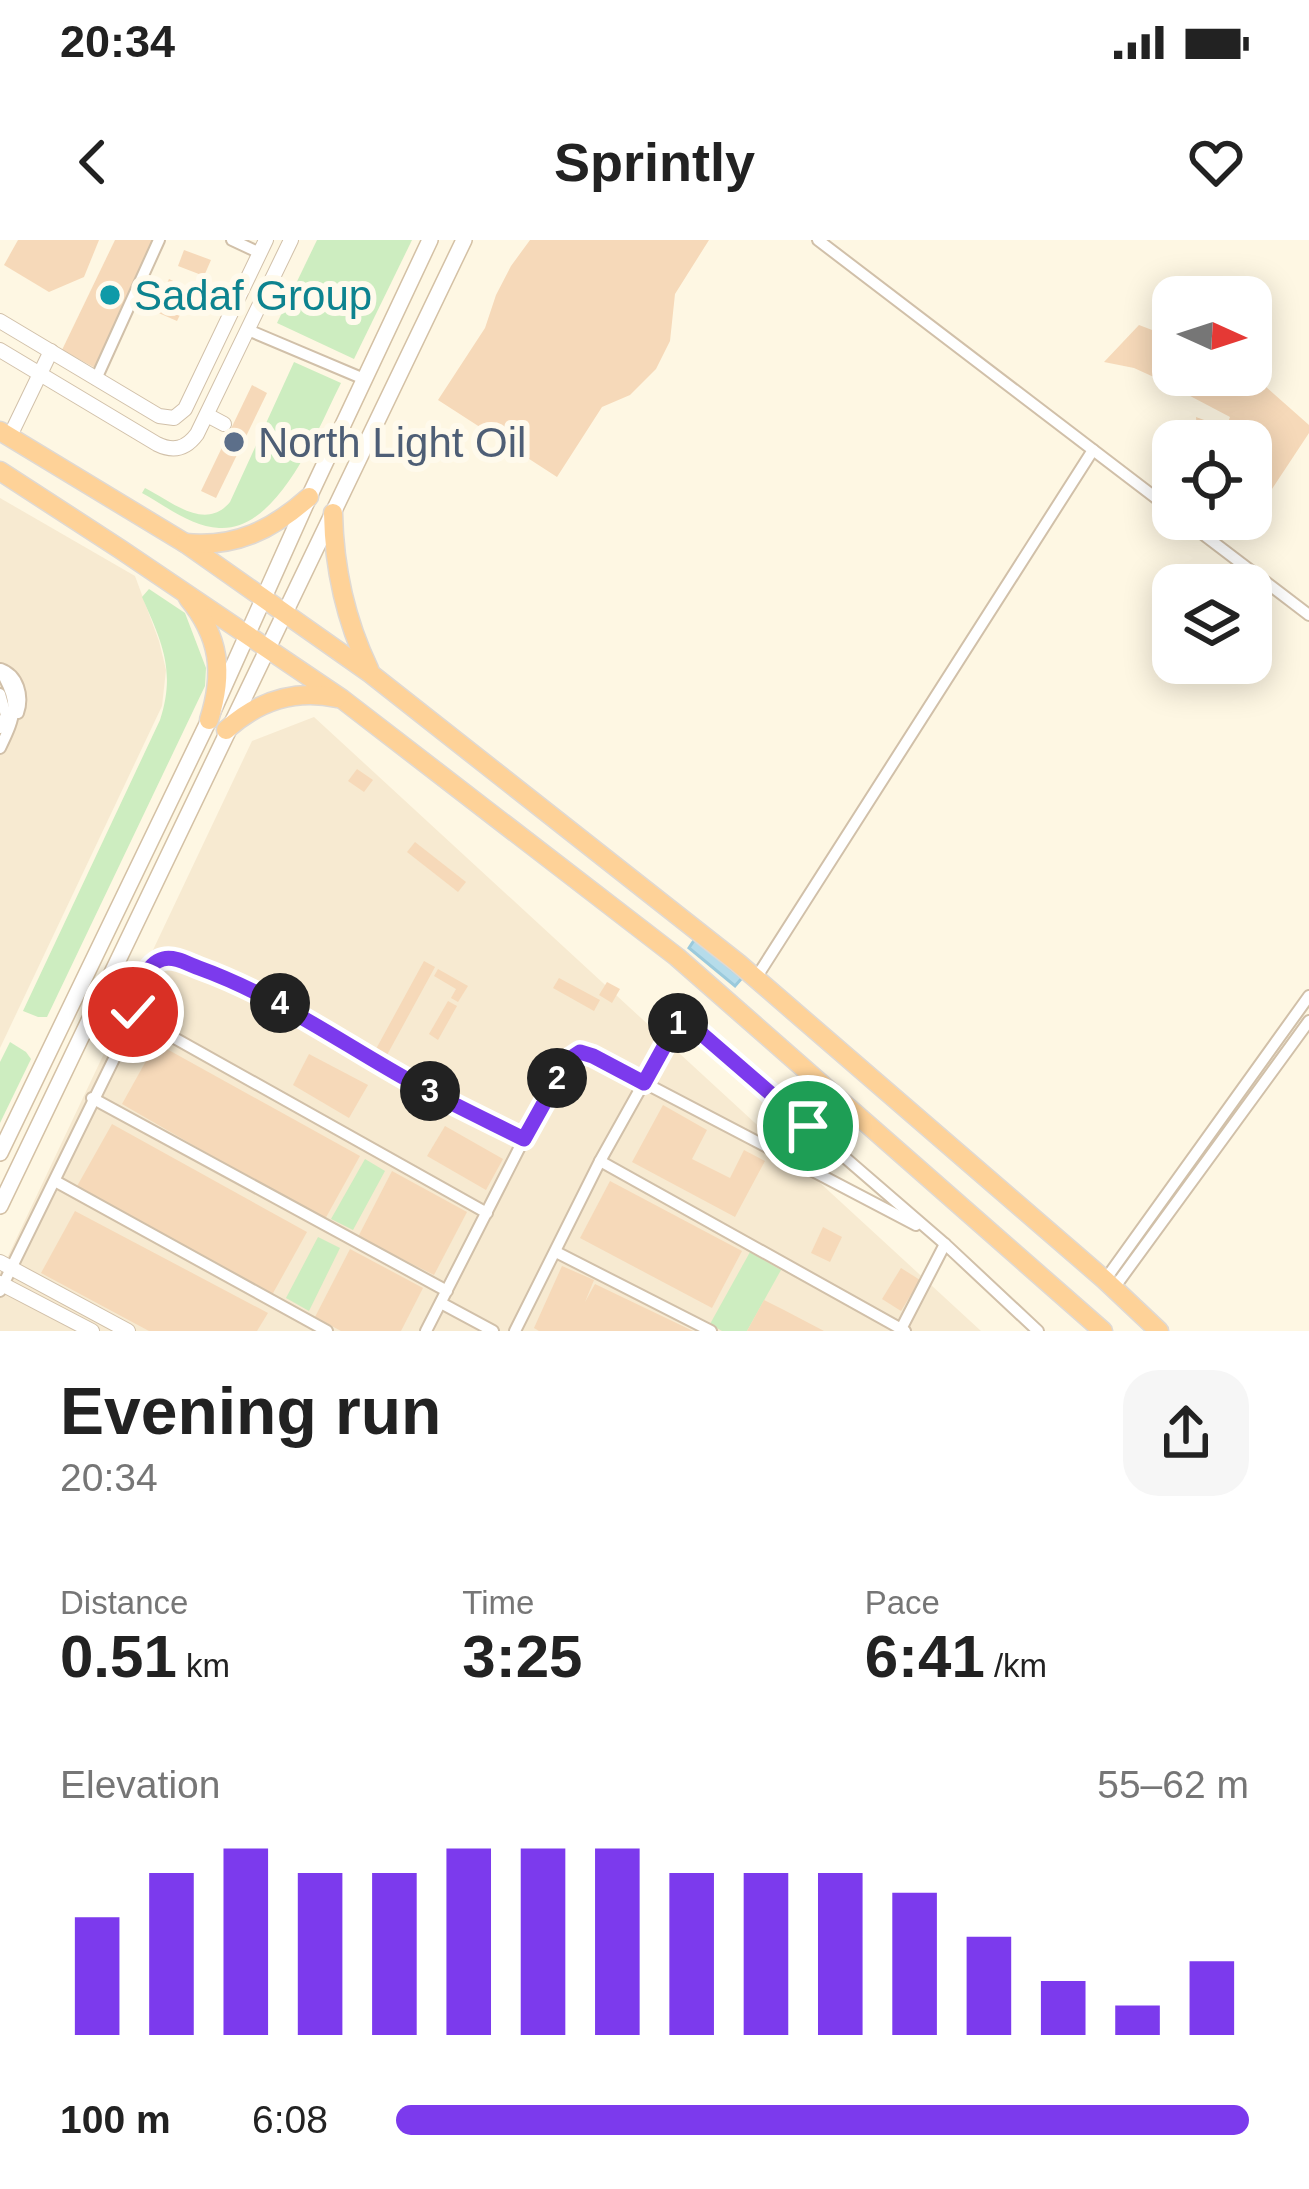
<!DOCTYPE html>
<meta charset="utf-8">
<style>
:root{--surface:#fff;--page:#f6f6f6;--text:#222;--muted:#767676;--accent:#7c3aed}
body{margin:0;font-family:Arial,sans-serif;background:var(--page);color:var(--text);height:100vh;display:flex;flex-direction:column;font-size:45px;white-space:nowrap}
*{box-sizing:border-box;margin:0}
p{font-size:39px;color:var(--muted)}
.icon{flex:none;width:66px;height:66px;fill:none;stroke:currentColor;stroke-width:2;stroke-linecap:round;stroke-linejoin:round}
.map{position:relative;height:1091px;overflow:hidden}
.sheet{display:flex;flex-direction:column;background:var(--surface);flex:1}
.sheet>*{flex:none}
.needle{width:78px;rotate:93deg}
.tools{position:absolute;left:1152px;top:36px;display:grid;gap:24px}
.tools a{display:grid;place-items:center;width:120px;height:120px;border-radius:24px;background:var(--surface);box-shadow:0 6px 30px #0003;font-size:60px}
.pin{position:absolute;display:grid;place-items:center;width:102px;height:102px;color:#fff;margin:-51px;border:6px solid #fff;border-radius:50%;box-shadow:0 3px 12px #0007}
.km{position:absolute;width:60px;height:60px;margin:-30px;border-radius:50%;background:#222;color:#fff;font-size:33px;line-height:60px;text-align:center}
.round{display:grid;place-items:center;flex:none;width:126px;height:126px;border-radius:36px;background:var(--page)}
.headline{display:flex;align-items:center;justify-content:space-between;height:204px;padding:0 60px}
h1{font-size:66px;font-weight:800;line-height:90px}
.figures{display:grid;grid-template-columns:repeat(3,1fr);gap:18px;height:204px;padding:12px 60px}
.figures div{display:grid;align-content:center}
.figures b{font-size:60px;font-weight:800}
.figures small{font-size:33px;font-weight:400}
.figures p{font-size:33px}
.chart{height:336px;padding:24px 60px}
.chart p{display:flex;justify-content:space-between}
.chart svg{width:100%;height:216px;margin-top:12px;stroke:var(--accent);stroke-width:6}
ul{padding:0 60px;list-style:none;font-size:39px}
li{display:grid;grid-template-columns:192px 144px 1fr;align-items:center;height:90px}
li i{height:30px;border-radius:15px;background:var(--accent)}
.status{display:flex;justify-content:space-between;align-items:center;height:84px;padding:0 60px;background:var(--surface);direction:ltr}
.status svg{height:33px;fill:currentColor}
header{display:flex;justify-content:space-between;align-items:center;height:156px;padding:0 60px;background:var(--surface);font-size:54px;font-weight:800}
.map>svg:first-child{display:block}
.residential{fill:#f7ead1}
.green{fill:#cdedc0}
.water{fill:#b6dcea;stroke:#9bcadc;stroke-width:3}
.building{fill:#f6d9b9}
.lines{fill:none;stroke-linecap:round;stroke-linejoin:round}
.minor-casing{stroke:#d1c0a9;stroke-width:14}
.tertiary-casing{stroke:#d1c0a9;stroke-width:16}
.secondary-casing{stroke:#d4c1a5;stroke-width:18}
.trunk-casing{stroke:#dfd9d3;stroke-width:21}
.minor{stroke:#fff;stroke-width:10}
.tertiary{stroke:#fff;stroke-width:14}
.secondary{stroke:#fff;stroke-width:15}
.trunk{stroke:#fed298;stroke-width:18}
.route-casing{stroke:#fff;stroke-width:24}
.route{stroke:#7c3aed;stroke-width:15}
.culture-dot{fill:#0f9aa8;stroke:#fffaec;stroke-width:4.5}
.service-dot{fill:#5c6f8a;stroke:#fffaec;stroke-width:4.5}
.labels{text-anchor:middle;stroke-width:12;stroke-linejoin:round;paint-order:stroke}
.culture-label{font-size:42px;fill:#0d838f;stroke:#fffaec;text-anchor:start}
.service-label{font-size:42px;fill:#4e5e75;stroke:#fffaec;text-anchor:start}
</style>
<div class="status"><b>20:34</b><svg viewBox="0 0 49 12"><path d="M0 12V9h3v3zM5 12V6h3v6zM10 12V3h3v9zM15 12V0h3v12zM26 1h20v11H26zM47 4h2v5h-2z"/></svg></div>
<header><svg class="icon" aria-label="back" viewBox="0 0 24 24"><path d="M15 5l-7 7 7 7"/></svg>Sprintly<svg class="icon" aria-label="heart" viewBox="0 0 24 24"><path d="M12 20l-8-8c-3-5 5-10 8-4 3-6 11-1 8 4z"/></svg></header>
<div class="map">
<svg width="1309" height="1091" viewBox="0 0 1309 1091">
<rect width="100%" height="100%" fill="#fef7e3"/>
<g class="residential">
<path d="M 0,258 L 135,336 L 159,401 L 166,430 L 162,466 L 0,808 Z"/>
<path d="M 314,477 L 981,1091 L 0,1091 L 0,1033 L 252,501 Z"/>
</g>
<g class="green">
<path d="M 317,0 L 412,0 L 354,119 L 277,83 Z"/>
<path d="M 294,122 L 341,143 C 319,186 279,292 219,288 C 192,287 164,265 142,253 L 145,248 C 171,261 205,292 230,262 Z"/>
<path d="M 149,349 L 185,373 L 206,428 L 205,446 L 47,777 L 38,777 L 23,771 L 160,480 C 176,431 162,402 142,357 Z"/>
<path d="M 10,802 L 26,812 L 31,819 L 0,883 L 0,822 Z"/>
<path d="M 365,919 L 385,931 L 353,990 L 331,979 Z"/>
<path d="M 318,997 L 340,1008 L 309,1071 L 286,1058 Z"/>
<path d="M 750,1012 L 781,1030 L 747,1091 L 722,1091 L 710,1084 Z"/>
</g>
<path class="water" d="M 695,699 L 742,738 L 735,746 L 689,708 Z"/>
<g class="building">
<path d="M 18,0 L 99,0 L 84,37 L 49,52 L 4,25 Z"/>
<path d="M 115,0 L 157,0 L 97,129 L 62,110 Z"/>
<path d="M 530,0 L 709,0 L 675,54 L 670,101 L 656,129 L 630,155 L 602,167 L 557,237 L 438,160 L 485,88 L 496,55 L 511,26 Z"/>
<path d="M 184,10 L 211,20 L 204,36 L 178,26 Z"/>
<path d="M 169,39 L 192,50 L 177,81 L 154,71 Z"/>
<path d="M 1139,85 L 1173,98 L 1173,135 L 1236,135 L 1248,148 L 1256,138 L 1309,185 L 1309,193 L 1258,270 L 1251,267 L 1251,201 L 1191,201 L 1197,191 L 1196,177 L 1226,188 L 1230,177 L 1156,138 L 1134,128 L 1104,122 Z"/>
<path d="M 252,145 L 267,153 L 216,258 L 201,251 Z"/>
<path d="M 357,529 L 373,540 L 364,552 L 348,541 Z"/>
<path d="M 415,602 L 466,642 L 458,652 L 407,612 Z"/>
<path d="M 424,721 L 435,727 L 387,815 L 376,809 Z"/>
<path d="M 438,729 L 468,746 L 458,762 L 451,758 L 456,749 L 434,736 Z"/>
<path d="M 559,738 L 600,760 L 594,771 L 553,748 Z"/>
<path d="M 607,742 L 620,749 L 612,763 L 599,755 Z"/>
<path d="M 448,761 L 457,766 L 438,800 L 429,794 Z"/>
<path d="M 156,803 L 360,916 L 324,981 L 122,864 Z"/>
<path d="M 309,814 L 368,845 L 349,878 L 293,845 Z"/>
<path d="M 663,865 L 707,890 L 692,919 L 730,938 L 744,910 L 765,921 L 735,977 L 632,922 Z"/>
<path d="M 112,884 L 307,992 L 272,1055 L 76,948 Z"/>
<path d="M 445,886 L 503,919 L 486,950 L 427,916 Z"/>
<path d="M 392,931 L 467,972 L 434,1035 L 358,997 Z"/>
<path d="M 610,941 L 742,1011 L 712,1068 L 580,998 Z"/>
<path d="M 75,971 L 268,1073 L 257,1091 L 149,1091 L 41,1033 Z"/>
<path d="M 823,987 L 842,997 L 830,1022 L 811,1013 Z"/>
<path d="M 350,1009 L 423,1048 L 401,1091 L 341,1091 L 315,1077 Z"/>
<path d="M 562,1026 L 594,1040 L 585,1062 L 595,1044 L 693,1091 L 539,1091 L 534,1088 Z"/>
<path d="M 901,1028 L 920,1040 L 901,1071 L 882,1059 Z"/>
<path d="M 764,1060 L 784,1070 L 824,1091 L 747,1091 Z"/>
</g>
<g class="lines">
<defs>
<g id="minor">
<path d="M 232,0 L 260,13"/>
<path d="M 818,0 L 1173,271"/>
<path d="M 248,90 L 364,139"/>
<path d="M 96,139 L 159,0"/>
<path d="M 1183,279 L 1309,375"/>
<path d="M 1,429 C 18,435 24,456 18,473"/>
<path d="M 0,430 C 20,463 16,475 0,508"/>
<path d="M 0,454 L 6,475 L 0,488"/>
<path d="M 756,738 L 1093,210"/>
<path d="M 135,776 L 487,973"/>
<path d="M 92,858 L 447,1051"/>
<path d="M 600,921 L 905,1091"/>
<path d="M 55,941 L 327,1091"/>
<path d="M 556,1012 L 711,1091"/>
<path d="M 1105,1040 L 1309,756"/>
<path d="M 1114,1048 L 1309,781"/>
<path d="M 0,1051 L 135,776 C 131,757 146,718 169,718 C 180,718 193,726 204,730 C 280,757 345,806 416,845 C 451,864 488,881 524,899"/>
<path d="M 441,1063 L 493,1091"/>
<path d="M 426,1091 L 530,887 L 568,820 L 580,812 L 593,816 L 916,985"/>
<path d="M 515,1091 L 600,921 L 681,776 L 945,1004 L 1038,1091"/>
<path d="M 900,1091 L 945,1004"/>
</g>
<g id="tertiary">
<path d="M 0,81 L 159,176 L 174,178 L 185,169 L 266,0"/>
<path d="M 0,110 L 157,204 C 173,212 186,209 197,194 L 291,0"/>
<path d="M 207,175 L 224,184"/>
<path d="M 10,196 L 51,111"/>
<path d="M 0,1022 L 128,1091"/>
<path d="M 0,1043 L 92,1091"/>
</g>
<g id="secondary">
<path d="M 0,913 L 209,480 L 309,257 L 430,0"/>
<path d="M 0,966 L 464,0"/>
</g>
<g id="trunk">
<path d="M 0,191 L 185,303 L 371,434 L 738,723 L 1105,1040 L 1159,1091"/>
<path d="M 0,231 L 120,309 L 342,459 L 677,717 L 1103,1091"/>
<path d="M 333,273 C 334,329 345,379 369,429"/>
<path d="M 185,303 C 235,308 272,290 309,257"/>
<path d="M 188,358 C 220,397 224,433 209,480"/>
<path d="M 226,490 C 258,461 295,449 337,458"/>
</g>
</defs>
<use href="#minor" class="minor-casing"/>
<use href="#tertiary" class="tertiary-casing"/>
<use href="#secondary" class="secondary-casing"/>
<use href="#trunk" class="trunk-casing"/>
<use href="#minor" class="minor"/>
<use href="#tertiary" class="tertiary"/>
<use href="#secondary" class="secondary"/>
<use href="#trunk" class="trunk"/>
</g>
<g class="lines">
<defs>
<path id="route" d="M 133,772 C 133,756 146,723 163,719 C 175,716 188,724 199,728 C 277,756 344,805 417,845 C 452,864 488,881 524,899 L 568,820 L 580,812 L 593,816 L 644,843 L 681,776 L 808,886"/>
</defs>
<use href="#route" class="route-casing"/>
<use href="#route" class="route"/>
</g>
<circle class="culture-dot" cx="110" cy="55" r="12"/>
<circle class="service-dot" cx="234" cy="202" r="12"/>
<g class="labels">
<g class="culture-label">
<text x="134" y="70">Sadaf Group</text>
</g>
<g class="service-label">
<text x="258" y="217">North Light Oil</text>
</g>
</g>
</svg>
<div class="tools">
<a><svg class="needle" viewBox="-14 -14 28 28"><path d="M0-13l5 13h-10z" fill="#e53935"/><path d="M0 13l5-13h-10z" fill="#767676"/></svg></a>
<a><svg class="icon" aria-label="locate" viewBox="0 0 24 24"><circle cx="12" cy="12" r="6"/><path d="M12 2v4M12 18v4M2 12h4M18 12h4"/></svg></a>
<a><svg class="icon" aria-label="layers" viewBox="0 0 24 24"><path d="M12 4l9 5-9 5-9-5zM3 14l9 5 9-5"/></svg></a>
</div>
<div class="pin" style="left:808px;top:886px;background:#1e9e55"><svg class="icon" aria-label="arrive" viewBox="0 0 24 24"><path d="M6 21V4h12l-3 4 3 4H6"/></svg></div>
<div class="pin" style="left:133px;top:772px;background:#d93025"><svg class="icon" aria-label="check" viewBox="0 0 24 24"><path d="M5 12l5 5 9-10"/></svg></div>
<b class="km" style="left:678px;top:783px">1</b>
<b class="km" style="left:557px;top:838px">2</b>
<b class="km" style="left:430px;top:851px">3</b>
<b class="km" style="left:280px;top:763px">4</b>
</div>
<section class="sheet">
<div class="headline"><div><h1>Evening run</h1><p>20:34</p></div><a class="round"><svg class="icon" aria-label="share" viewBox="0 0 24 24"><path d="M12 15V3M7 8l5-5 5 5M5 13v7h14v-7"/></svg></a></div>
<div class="figures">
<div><p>Distance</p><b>0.51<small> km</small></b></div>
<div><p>Time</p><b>3:25</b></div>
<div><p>Pace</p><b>6:41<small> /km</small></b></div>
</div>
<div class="chart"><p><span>Elevation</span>55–62 m</p>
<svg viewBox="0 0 160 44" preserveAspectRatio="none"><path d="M5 44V20M15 44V11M25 44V6M35 44V11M45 44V11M55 44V6M65 44V6M75 44V6M85 44V11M95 44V11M105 44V11M115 44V15M125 44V24M135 44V33M145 44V38M155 44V29"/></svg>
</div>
<ul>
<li><b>100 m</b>6:08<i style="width:100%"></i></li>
</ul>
</section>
